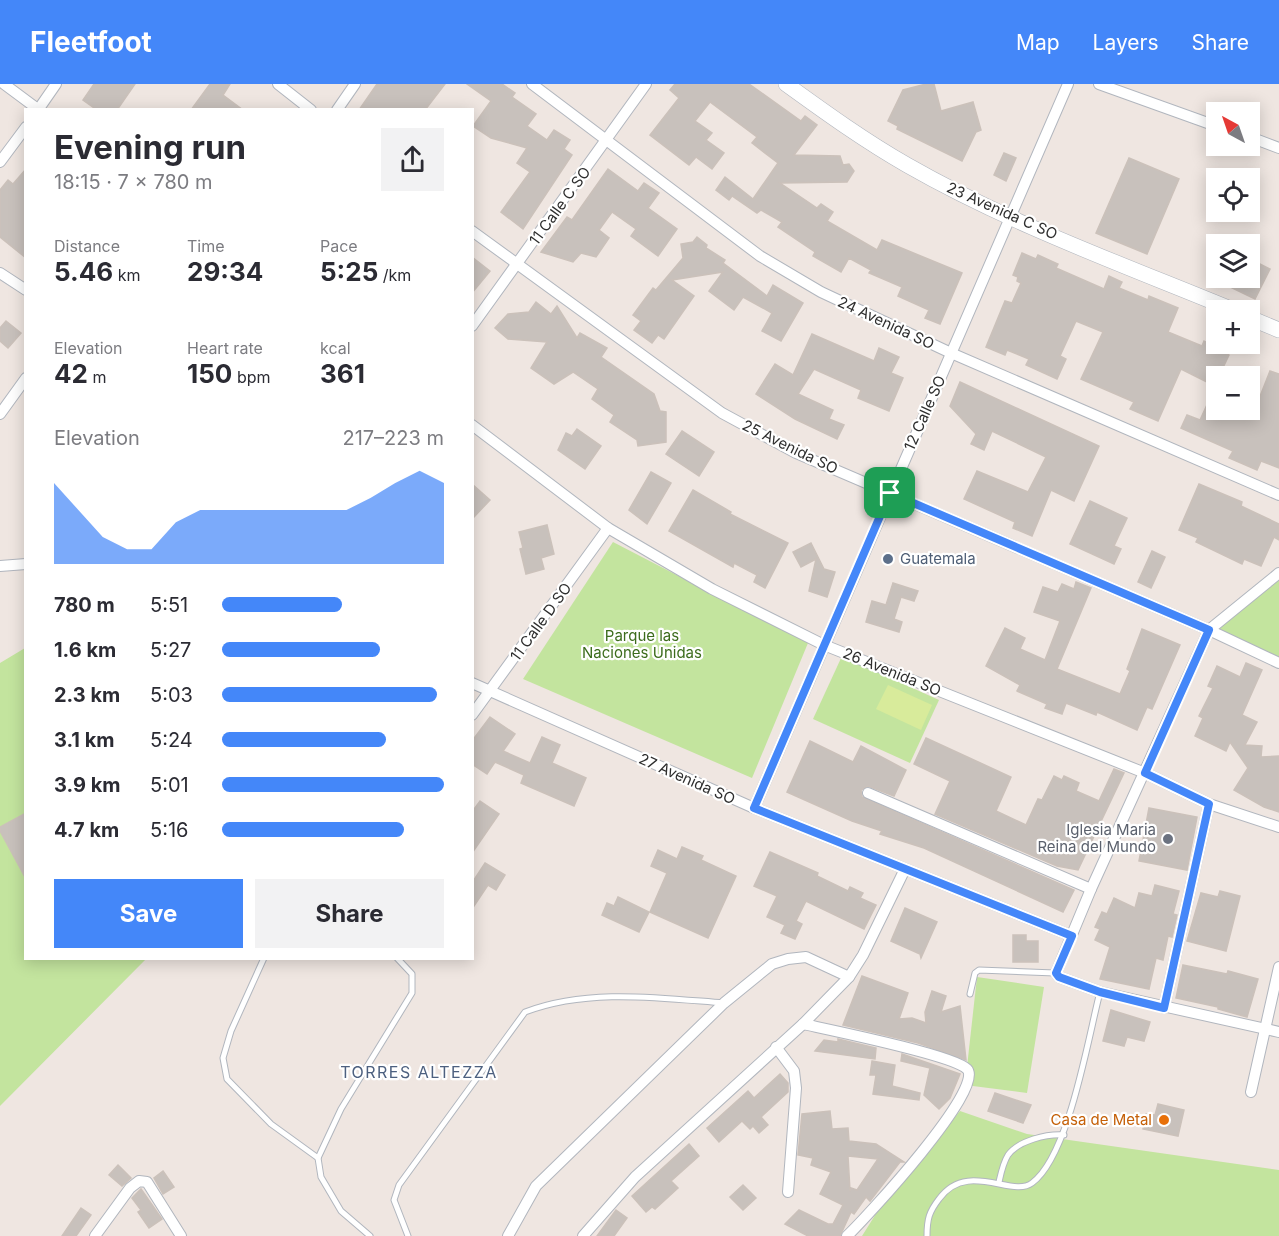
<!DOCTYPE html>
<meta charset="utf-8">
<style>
:root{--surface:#fff;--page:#f2f2f3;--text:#2b2b33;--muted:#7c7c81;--accent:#4487f9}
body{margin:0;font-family:Inter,sans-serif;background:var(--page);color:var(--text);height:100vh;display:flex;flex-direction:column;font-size:22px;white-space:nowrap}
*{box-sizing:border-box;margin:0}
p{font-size:20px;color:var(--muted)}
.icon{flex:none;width:33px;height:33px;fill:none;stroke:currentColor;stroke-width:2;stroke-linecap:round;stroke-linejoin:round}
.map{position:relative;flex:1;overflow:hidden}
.drawer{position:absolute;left:24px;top:24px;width:450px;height:852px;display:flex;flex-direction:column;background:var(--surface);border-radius:0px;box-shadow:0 3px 15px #0003}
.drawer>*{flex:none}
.needle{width:39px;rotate:320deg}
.tools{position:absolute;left:1206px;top:18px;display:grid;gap:12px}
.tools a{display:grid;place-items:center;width:54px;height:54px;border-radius:0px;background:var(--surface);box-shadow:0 3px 15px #0003;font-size:30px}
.pin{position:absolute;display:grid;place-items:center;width:51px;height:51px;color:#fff;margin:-26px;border-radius:12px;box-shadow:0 3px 9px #0006}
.round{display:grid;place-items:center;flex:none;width:63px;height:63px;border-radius:0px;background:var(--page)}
.summary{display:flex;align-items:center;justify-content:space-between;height:102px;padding:0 30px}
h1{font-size:33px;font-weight:700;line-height:45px}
.stats{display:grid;grid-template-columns:repeat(3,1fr);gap:9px;height:102px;padding:6px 30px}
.stats div{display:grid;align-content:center}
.stats b{font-size:26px;font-weight:700}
.stats small{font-size:16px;font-weight:400}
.stats p{font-size:16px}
.chart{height:168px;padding:12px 30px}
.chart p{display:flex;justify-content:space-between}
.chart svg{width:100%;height:108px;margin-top:6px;fill:var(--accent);opacity:.7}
.action{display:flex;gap:12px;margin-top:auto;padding:12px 30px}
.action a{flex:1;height:69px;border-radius:0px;background:var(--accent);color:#fff;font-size:24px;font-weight:700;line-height:69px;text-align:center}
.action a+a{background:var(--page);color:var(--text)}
ul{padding:0 30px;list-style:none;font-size:20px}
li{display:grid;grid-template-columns:96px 72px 1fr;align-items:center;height:45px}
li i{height:15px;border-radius:8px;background:var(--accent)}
header{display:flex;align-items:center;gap:36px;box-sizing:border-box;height:84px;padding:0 30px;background:var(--accent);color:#fff}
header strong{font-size:28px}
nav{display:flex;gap:33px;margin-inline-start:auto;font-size:21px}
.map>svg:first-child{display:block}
.green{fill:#c3e49e}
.pitch{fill:#d8eb9b}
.building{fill:#c8c1bc;stroke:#cbc1ba;stroke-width:1.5;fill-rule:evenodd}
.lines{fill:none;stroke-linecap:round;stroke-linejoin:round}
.lane-casing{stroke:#b1b6be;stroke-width:7}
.street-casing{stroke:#b1b6be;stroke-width:12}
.secondary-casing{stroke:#b1b6be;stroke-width:16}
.lane{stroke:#fff;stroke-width:5}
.street{stroke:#fff;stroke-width:10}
.secondary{stroke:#fff;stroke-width:15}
.route-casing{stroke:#fff;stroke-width:12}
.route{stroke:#4487f9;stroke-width:8}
.service-dot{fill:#5c6f8a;stroke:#fff;stroke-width:2}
.worship-dot{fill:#6b7280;stroke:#fff;stroke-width:2}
.food-dot{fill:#e8710a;stroke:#fff;stroke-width:2}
.labels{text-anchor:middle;stroke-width:4.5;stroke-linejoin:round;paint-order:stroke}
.street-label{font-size:15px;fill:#2e2e2e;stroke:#fff}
.service-label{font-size:15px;fill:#4e5e75;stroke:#fff;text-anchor:start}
.park-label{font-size:15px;fill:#3c6c1c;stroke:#fff}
.worship-label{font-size:15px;fill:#5b616d;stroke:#fff;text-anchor:end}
.food-label{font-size:15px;fill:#c56008;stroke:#fff;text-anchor:end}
.neighbourhood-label{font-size:16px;letter-spacing:1.5px;fill:#4d607f;stroke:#fff}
</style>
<header>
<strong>Fleetfoot</strong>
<nav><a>Map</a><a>Layers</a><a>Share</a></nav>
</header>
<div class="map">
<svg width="1279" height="1152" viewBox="0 0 1279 1152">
<rect width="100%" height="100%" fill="#efe6e1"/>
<g class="green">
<path d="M 613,458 L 808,559 L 752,694 L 523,595 Z"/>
<path d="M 1279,489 L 1279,579 L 1209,546 Z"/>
<path d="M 25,564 L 26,874 L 146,875 L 0,1022 L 0,579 Z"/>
<path d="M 842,572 L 939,616 L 910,679 L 813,635 Z"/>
<path d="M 977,893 L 1044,903 L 1027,1009 L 965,1001 Z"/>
<path d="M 960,1027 L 1027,1050 L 1279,1086 L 1279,1152 L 862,1152 L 884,1117 Z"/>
</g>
<path class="pitch" d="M 888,601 L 932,621 L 921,646 L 876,625 Z"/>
<g class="building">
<path d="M 94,0 L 135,0 L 117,26 L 97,26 L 83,16 Z"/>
<path d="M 210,0 L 230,0 L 223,11 L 243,26 L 191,26 Z"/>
<path d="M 377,0 L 445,0 L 425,26 L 359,26 Z"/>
<path d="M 467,0 L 502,0 L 515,9 L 512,13 L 536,30 L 527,42 L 547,56 L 554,46 L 570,56 L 564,65 L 572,71 L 523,145 L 501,128 L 530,88 L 517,79 L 527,64 L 491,54 L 473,42 L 491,17 Z"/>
<path d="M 675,0 L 749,0 L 801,37 L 805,32 L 817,41 L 794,71 L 840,72 L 843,81 L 849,80 L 854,87 L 847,98 L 780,99 L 817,124 L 821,120 L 833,128 L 827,137 L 877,166 L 882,156 L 962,189 L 940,240 L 925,234 L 929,226 L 898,212 L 902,203 L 869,189 L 871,186 L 849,174 L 841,188 L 813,172 L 815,168 L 778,143 L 782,138 L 761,126 L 757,129 L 732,112 L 729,116 L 716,106 L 725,93 L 753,115 L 778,79 L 752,59 L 757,53 L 710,18 L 695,37 L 712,49 L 706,56 L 724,69 L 712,85 L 696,73 L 689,81 L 650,51 L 679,14 L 670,6 Z"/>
<path d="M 926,0 L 934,0 L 941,27 L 973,18 L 981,46 L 976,48 L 962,77 L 897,45 L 898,42 L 888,37 L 903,6 Z"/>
<path d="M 1004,69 L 1016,74 L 1006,97 L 994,91 Z"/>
<path d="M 1129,74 L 1179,95 L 1147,170 L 1096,149 Z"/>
<path d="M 26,85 L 26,174 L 0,153 L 0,106 L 8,96 L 13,100 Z"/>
<path d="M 608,85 L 638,107 L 644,99 L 659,109 L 648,124 L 677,145 L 658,172 L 631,152 L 636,145 L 612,128 L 599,146 L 609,154 L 596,173 L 581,169 L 573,178 L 541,168 L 567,133 L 572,136 Z"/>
<path d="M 697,153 L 707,161 L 706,164 L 725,176 L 723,179 L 767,212 L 773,201 L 803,219 L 781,257 L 762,247 L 772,229 L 743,213 L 734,226 L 709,207 L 723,188 L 672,196 L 694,212 L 664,255 L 658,251 L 652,259 L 634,246 L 641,237 L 633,231 L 653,204 L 656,206 L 683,174 L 681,160 L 693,158 Z"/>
<path d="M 1022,169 L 1036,175 L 1038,171 L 1058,180 L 1056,184 L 1104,205 L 1109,192 L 1122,198 L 1119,204 L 1148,216 L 1149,212 L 1178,224 L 1168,248 L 1202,262 L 1204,257 L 1229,271 L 1219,292 L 1216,292 L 1215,302 L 1181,285 L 1158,337 L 1130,325 L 1134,318 L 1081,295 L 1103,248 L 1076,237 L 1060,272 L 1066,275 L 1057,295 L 1026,281 L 1029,275 L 1007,266 L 1005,271 L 986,263 L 1005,217 L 1012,219 L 1021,199 L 1017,197 L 1018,193 L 1013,191 Z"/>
<path d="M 472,173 L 490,187 L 472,209 Z"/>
<path d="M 1250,175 L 1270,185 L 1255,215 L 1228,202 L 1232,194 L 1250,194 Z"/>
<path d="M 536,218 L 551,230 L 557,222 L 577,254 L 580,249 L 607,264 L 601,273 L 654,310 L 660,327 L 666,328 L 666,358 L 638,362 L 637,356 L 610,338 L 614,331 L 592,315 L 598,305 L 573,288 L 554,300 L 531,284 L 547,258 L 508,255 L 495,244 L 508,230 L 529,228 Z"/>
<path d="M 6,237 L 21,249 L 8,264 L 0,257 L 0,244 Z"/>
<path d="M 812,250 L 874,277 L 879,264 L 899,273 L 891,289 L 903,294 L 889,327 L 858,314 L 861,306 L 814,285 L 798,310 L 833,326 L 829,335 L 844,341 L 837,355 L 795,335 L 756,310 L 775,280 L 793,291 Z"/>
<path d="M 1270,287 L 1279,290 L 1279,384 L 1261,377 L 1257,386 L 1229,374 L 1233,367 L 1181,344 L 1187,331 L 1200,336 L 1216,301 L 1216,326 L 1224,326 L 1246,335 L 1254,318 L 1257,320 Z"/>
<path d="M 960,298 L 1099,362 L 1074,417 L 1051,406 L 1032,452 L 1013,444 L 1015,438 L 964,415 L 977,387 L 1028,408 L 1046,373 L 992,347 L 984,366 L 971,360 L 976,350 L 950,322 Z"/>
<path d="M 577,345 L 601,362 L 585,385 L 558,366 L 566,349 L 572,352 Z"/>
<path d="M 682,347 L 714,368 L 699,392 L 666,370 Z"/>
<path d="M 651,388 L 671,399 L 647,440 L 629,426 Z"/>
<path d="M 472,400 L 490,416 L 472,435 Z"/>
<path d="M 1199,400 L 1242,418 L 1241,422 L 1279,440 L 1279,456 L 1274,453 L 1261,482 L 1244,475 L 1242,480 L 1196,458 L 1198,454 L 1179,446 Z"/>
<path d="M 693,406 L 731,428 L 730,430 L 788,459 L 765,504 L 754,498 L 757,491 L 734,479 L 733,483 L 669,447 Z"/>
<path d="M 1090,417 L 1127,434 L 1114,462 L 1121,465 L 1114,480 L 1070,460 Z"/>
<path d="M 547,441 L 554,470 L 541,474 L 544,485 L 526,490 L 520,465 L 523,464 L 519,448 Z"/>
<path d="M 811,459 L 824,485 L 835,488 L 827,513 L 809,507 L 816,475 L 801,483 L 793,468 Z"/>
<path d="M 1152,467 L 1165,473 L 1151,504 L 1138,498 Z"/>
<path d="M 1076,498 L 1091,504 L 1057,585 L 1120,610 L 1130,587 L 1127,585 L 1142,545 L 1180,561 L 1152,625 L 1147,623 L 1137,646 L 1097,628 L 1096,631 L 1066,619 L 1062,630 L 1045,624 L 1047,620 L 1017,607 L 1020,601 L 986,582 L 1005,544 L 1025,554 L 1020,565 L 1045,576 L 1060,537 L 1034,528 L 1043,503 L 1058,508 L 1062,500 L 1074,505 Z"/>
<path d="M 893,499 L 918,507 L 914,517 L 901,513 L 894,535 L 902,538 L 899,548 L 866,538 L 872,517 L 886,521 Z"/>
<path d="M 1246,579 L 1262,586 L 1242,631 L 1257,638 L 1245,661 L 1262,662 L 1261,673 L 1279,672 L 1279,728 L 1264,723 L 1234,706 L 1248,684 L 1230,658 L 1226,667 L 1195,652 L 1203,634 L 1199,632 L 1213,604 L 1208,602 L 1217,582 L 1240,593 Z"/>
<path d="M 490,633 L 515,650 L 503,667 L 530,679 L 542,653 L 560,661 L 552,679 L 586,694 L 574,722 L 521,699 L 524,691 L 495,678 L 487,690 L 472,680 L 472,657 Z"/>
<path d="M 926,654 L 1011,693 L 996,727 L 1026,741 L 1038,715 L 1042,716 L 1054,692 L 1062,696 L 1064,692 L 1079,699 L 1076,707 L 1099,717 L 1114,685 L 1124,689 L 1078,786 L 1057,782 L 935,730 L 950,697 L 914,680 Z"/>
<path d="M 810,657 L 853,678 L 861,662 L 906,686 L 894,712 L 868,702 L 861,706 L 862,713 L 1074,806 L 1063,828 L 924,764 L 880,750 L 882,747 L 852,737 L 787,708 Z"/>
<path d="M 480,717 L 499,730 L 472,769 L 472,728 Z"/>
<path d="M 1149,724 L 1197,733 L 1187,786 L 1139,777 Z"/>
<path d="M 26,729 L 26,795 L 0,747 L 0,743 Z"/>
<path d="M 682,763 L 703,772 L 701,776 L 736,792 L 708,854 L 650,828 L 667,789 L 651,782 L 658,766 L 677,775 Z"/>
<path d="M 770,768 L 818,789 L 817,792 L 848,807 L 850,803 L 863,809 L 860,814 L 876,821 L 864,845 L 806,817 L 796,837 L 802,840 L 795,855 L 781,849 L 785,841 L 767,833 L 777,812 L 754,802 Z"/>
<path d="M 485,779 L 505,791 L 496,806 L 488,801 L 472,825 L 472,799 Z"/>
<path d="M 1155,801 L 1179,807 L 1173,830 L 1177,831 L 1172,853 L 1168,852 L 1163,876 L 1156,874 L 1149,905 L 1100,895 L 1110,863 L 1095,856 L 1100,845 L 1095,843 L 1102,828 L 1107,830 L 1114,814 L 1135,824 L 1139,809 L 1152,812 Z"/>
<path d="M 1220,807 L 1240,812 L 1226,867 L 1187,857 L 1201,809 L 1218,813 Z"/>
<path d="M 618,813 L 649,828 L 639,848 L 602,831 L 607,819 L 614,822 Z"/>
<path d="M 905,824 L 937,838 L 921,874 L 920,870 L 891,857 Z"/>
<path d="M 1013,851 L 1026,851 L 1026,857 L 1038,857 L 1038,878 L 1013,878 Z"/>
<path d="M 1183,881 L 1227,890 L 1228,887 L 1258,895 L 1247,933 L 1218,925 L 1218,923 L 1176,914 Z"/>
<path d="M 862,892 L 908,909 L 899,935 L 912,934 L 926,939 L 925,928 L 932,907 L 946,912 L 941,928 L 960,922 L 966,976 L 918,959 L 843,941 Z"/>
<path d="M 1111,926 L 1150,938 L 1144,957 L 1127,953 L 1124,962 L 1103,957 Z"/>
<path d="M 838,955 L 876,964 L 875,975 L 815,967 L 824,956 L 838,958 Z"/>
<path d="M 902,970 L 960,990 L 950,1014 L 939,1025 L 924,1011 L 930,984 L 901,977 Z"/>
<path d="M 872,977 L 895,981 L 892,1002 L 920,1009 L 919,1016 L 873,1010 L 876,991 L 870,991 Z"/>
<path d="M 780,990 L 788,999 L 788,1008 L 761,1033 L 768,1041 L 759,1049 L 753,1042 L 750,1045 L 742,1037 L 719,1058 L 707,1044 L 748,1007 L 754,1014 Z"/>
<path d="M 995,1009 L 1031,1021 L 1023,1039 L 988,1027 Z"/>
<path d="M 1158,1020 L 1184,1026 L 1178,1052 L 1143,1045 L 1146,1030 L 1155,1031 Z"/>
<path d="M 830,1027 L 832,1045 L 848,1044 L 849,1057 L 876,1060 L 904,1078 L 900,1078 L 870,1117 L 866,1113 L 854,1130 L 851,1128 L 840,1152 L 808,1152 L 785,1140 L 799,1126 L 828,1140 L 833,1140 L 843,1121 L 820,1110 L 831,1088 L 811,1081 L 813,1074 L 798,1071 L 802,1030 ZM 848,1072 L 878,1075 L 857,1106 L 851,1104 L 850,1107 Z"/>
<path d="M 689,1060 L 699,1072 L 671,1097 L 678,1104 L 655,1125 L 652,1123 L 646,1128 L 632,1112 Z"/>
<path d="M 118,1081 L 131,1094 L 122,1102 L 109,1091 Z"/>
<path d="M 163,1087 L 174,1103 L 163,1110 L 154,1094 Z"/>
<path d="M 743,1101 L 756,1114 L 743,1126 L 730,1113 Z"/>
<path d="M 141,1105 L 162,1135 L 149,1144 L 138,1128 L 141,1126 L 132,1114 Z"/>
<path d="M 81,1124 L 91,1131 L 76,1152 L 62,1152 Z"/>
<path d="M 616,1126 L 627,1134 L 614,1152 L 597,1152 Z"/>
</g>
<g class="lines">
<defs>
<g id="lane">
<path d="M 264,874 L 231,947 L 223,974 L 227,995 L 271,1040 L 318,1074"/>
<path d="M 970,910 L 975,889 L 979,886 L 1055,889"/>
<path d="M 999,1098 C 1001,1089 1003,1079 1008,1071 C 1019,1056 1047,1050 1064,1051"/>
<path d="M 370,1152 L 341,1127 L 321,1093 L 318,1074 L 341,1025 L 412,909 L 412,890 L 397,874"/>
<path d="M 408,1152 L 394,1116 L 399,1101 L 525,928 C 588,904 659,914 724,919"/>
<path d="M 927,1152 C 927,1135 929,1128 939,1115 C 967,1076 1012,1114 1032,1099 C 1069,1072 1088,954 1100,908"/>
</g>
<g id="street">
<path d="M 4,0 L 39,26"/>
<path d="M 278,0 L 311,26"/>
<path d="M 532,0 L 760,172 L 821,208 L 951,269 L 1279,411"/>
<path d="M 1099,0 L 1216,42"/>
<path d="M 38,26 L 56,0"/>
<path d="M 337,26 L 355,0"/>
<path d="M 1250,53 L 1279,64"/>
<path d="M 0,78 L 26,43"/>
<path d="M 472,147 L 722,329 L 796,369 L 1209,546 L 1279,579"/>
<path d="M 0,189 L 26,206"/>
<path d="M 472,242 L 646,0"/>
<path d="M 0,330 L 26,294"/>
<path d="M 472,341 L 608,444 L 712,505 L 824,561 L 1145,689 L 1209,720 L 1279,743"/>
<path d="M 0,482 L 26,480"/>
<path d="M 1279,489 L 1209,546 L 1091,805 L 1056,889 L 1059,893 L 1100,908 L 1279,948"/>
<path d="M 472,599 L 754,724 L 1072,852"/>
<path d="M 472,631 L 608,444"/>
<path d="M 868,709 L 1091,805"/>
<path d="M 754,724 L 1068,0"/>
<path d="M 1164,924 L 1209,720"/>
<path d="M 803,940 C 830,946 953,971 967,985 C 986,1004 866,1134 847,1152"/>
<path d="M 776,963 L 794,987 L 796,1004 L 788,1108"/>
<path d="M 1251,1008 L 1279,883"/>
<path d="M 95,1152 L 130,1104 L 139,1097 L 147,1098 L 181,1152"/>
<path d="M 508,1152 L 536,1102 L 724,919 L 772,880 L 788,875 L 806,873 L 849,893"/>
<path d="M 583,1152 L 635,1093 L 803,940 L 849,893 L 863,871 L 905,785"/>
</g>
<g id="secondary">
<path d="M 786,0 C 826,29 865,57 907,81 C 1010,140 1124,181 1233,226"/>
<path d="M 1250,234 L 1279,246"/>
</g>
</defs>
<use href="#lane" class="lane-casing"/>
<use href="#street" class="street-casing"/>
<use href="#secondary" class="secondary-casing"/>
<use href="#lane" class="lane"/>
<use href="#street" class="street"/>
<use href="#secondary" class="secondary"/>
</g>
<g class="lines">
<defs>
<path id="route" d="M 890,409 L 1209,546 L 1145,689 L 1209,720 L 1164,924 L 1100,908 L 1059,893 L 1056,889 L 1072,852 L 754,724 Z"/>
</defs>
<use href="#route" class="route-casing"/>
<use href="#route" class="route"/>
</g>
<circle class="service-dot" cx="888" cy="475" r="6"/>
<circle class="worship-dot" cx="1168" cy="755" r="6"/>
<circle class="food-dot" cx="1164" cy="1036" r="6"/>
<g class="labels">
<g class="street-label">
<text transform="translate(560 122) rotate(-54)" y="5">11 Calle C SO</text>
<text transform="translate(1002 127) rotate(24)" y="5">23 Avenida C SO</text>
<text transform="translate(886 239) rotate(25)" y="5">24 Avenida SO</text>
<text transform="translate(925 329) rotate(-66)" y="5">12 Calle SO</text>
<text transform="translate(790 363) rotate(26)" y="5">25 Avenida SO</text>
<text transform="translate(541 538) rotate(-54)" y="5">11 Calle D SO</text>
<text transform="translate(892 588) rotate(22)" y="5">26 Avenida SO</text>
<text transform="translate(687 695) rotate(24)" y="5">27 Avenida SO</text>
</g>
<g class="service-label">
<text x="900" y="480">Guatemala</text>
</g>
<g class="park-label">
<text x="642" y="557">Parque las<tspan x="642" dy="17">Naciones Unidas</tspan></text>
</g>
<g class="worship-label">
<text x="1156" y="751">Iglesia Maria<tspan x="1156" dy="17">Reina del Mundo</tspan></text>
</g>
<g class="food-label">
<text x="1152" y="1041">Casa de Metal</text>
</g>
<g class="neighbourhood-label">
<text x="419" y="994">TORRES ALTEZZA</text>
</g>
</g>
</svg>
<div class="tools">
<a><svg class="needle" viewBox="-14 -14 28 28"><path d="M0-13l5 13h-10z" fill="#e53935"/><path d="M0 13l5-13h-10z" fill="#7c7c81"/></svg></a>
<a><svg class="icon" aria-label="locate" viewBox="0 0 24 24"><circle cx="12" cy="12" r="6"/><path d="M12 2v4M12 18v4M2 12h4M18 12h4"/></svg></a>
<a><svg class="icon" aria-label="layers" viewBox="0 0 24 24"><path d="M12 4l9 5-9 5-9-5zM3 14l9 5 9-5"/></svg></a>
<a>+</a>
<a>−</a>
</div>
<div class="pin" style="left:890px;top:409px;background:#1e9e55"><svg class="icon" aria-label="arrive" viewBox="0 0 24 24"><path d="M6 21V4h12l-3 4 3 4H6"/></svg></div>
<section class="drawer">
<div class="summary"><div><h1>Evening run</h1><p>18:15 · 7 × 780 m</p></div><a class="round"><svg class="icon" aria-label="share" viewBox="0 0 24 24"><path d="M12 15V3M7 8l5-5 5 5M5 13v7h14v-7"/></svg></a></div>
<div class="stats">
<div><p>Distance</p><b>5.46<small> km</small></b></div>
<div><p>Time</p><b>29:34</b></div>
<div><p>Pace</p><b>5:25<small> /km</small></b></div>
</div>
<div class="stats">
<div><p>Elevation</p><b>42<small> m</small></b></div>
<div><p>Heart rate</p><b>150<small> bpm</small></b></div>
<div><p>kcal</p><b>361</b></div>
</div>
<div class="chart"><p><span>Elevation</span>217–223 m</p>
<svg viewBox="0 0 160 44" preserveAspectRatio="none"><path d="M0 44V11L10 22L20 33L30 38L40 38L50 27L60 22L70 22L80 22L90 22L100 22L110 22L120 22L130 17L140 11L150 6L160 11V44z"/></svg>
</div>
<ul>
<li><b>780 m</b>5:51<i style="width:54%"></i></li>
<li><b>1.6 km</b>5:27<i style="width:71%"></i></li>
<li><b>2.3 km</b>5:03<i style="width:97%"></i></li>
<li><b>3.1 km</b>5:24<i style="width:74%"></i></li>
<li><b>3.9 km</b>5:01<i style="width:100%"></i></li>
<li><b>4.7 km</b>5:16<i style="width:82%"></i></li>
</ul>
<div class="action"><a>Save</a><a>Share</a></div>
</section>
</div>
